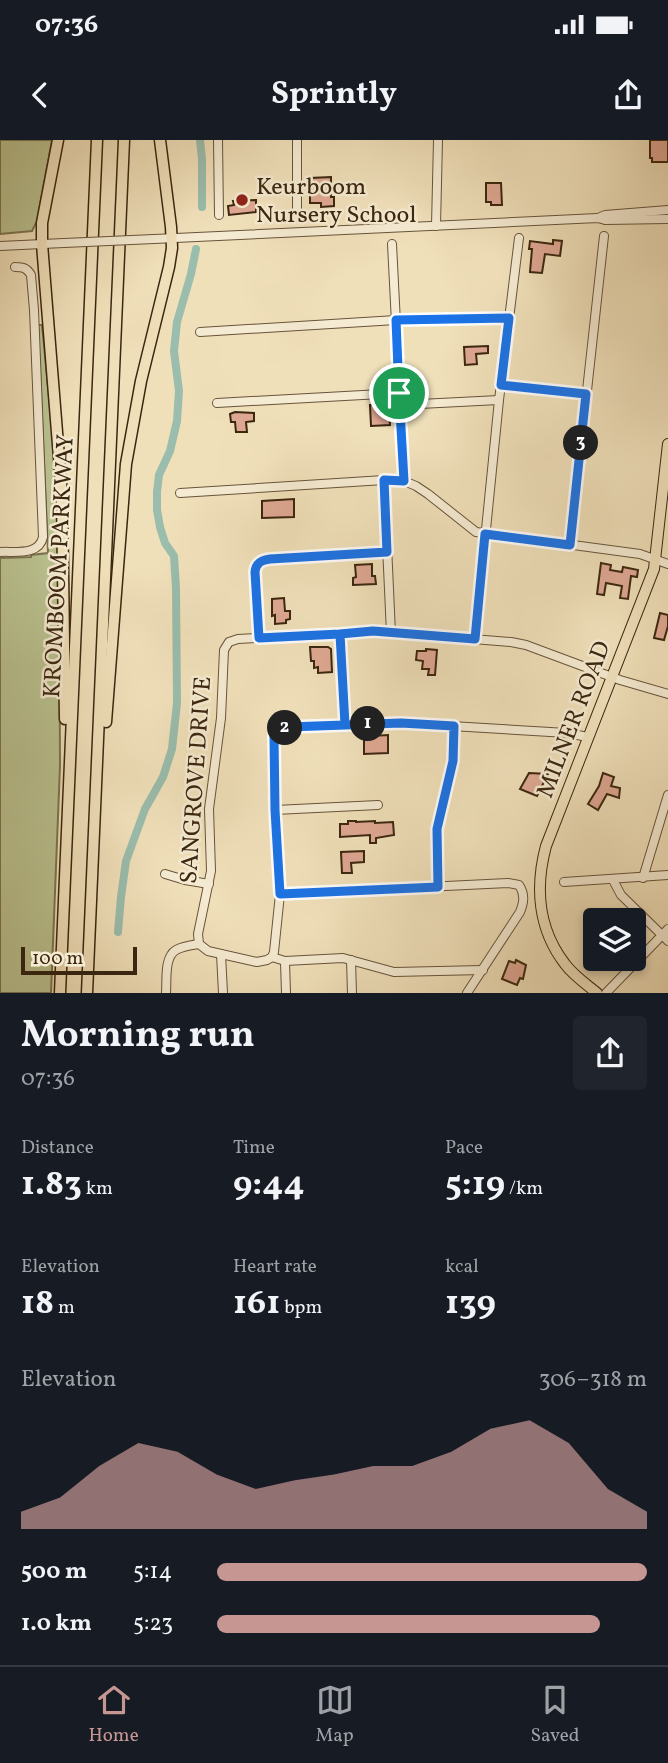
<!DOCTYPE html>
<meta charset="utf-8">
<style>
:root{--surface:#171b24;--page:#20242c;--text:#f1f3f6;--muted:#9ea1a6;--line:#363941;--accent:#c59692}
body{margin:0;font-family:Vollkorn,serif;background:var(--page);color:var(--text);height:100vh;display:flex;flex-direction:column;font-size:26px;white-space:nowrap}
*{box-sizing:border-box;margin:0}
p{font-size:23px;color:var(--muted)}
.icon{flex:none;width:38px;height:38px;fill:none;stroke:currentColor;stroke-width:2;stroke-linecap:round;stroke-linejoin:round}
.map{position:relative;height:853px;overflow:hidden}
.side{display:flex;flex-direction:column;background:var(--surface);flex:1}
.side>*{flex:none}
.tools{position:absolute;left:583px;top:768px;display:grid;gap:14px}
.tools a{display:grid;place-items:center;width:63px;height:63px;border-radius:7px;background:var(--surface);box-shadow:0 4px 10px #0003;font-size:35px}
.scale{position:absolute;left:21px;bottom:18px;width:116px;box-sizing:border-box;padding-left:7px;border:4px solid #3b260f;border-top:0;font-size:19px;line-height:24px;white-space:nowrap;color:#3b260f;-webkit-text-stroke:5px #f5ebd2;paint-order:stroke}
.pin{position:absolute;display:grid;place-items:center;width:60px;height:60px;color:#fff;margin:-30px;border:4px solid #fff;border-radius:50%;box-shadow:0 2px 7px #0007}
.km{position:absolute;width:35px;height:35px;margin:-18px;border-radius:50%;background:#222;color:#fff;font-size:19px;line-height:35px;text-align:center}
.round{display:grid;place-items:center;flex:none;width:74px;height:74px;border-radius:7px;background:var(--page)}
.overview{display:flex;align-items:center;justify-content:space-between;height:119px;padding:0 21px}
h1{font-size:38px;font-weight:700;line-height:52px}
.figures{display:grid;grid-template-columns:repeat(3,1fr);gap:10px;height:119px;padding:7px 21px}
.figures div{display:grid;align-content:center}
.figures b{font-size:35px;font-weight:700}
.figures small{font-size:19px;font-weight:400}
.figures p{font-size:19px}
.chart{height:196px;padding:14px 21px}
.chart p{display:flex;justify-content:space-between}
.chart svg{width:100%;height:126px;margin-top:7px;fill:var(--accent);opacity:.7}
ul{padding:0 21px;list-style:none;font-size:23px}
li{display:grid;grid-template-columns:112px 84px 1fr;align-items:center;height:52px}
li i{height:18px;border-radius:9px;background:var(--accent)}
.status{display:flex;justify-content:space-between;align-items:center;height:49px;padding:0 35px;background:var(--surface);direction:ltr}
.status svg{height:19px;fill:currentColor}
header{display:flex;justify-content:space-between;align-items:center;height:91px;padding:0 21px;background:var(--surface);font-size:32px;font-weight:700}
.tabs{display:flex;justify-content:space-around;align-items:center;height:98px;border-top:2px solid var(--line);background:var(--surface);font-size:19px;color:var(--muted)}
.tabs a{display:grid;justify-items:center;gap:4px}
.tabs .selected{color:var(--accent)}
.map>svg:first-child{display:block}
.green{fill:#bac290;stroke:#7a7450;stroke-width:2}
.lines{fill:none;stroke-linecap:round;stroke-linejoin:round}
.canal{stroke:#9abdad;stroke-width:8}
.building{fill:#dfa893;stroke:#3b260f;stroke-width:2}
.minor-casing{stroke:#68543a;stroke-width:10}
.major-casing{stroke:#3b260f;stroke-width:12}
.highway-casing{stroke:#3b260f;stroke-width:13}
.minor{stroke:#f5ebd2;stroke-width:8}
.major{stroke:#f0e0ba;stroke-width:10}
.highway{stroke:#f0e0ba;stroke-width:10}
.minor-bridge-casing{stroke:#68543a;stroke-width:10;stroke-linecap:butt}
.minor-bridge{stroke:#f5ebd2;stroke-width:8}
.route-casing{stroke:#fff;stroke-width:14}
.route{stroke:#1a73e8;stroke-width:9}
.poi-dot{fill:#8f2418;stroke:#f5ebd2;stroke-width:2.5}
.labels{text-anchor:middle;stroke-width:5;stroke-linejoin:round;paint-order:stroke}
.poi-label{font-size:24px;fill:#3b260f;stroke:#f5ebd2;text-anchor:start}
.street-label{font-size:24px;fill:#3b260f;stroke:#f5ebd2}
</style>
<div class="status"><b>07:36</b><svg viewBox="0 0 49 12"><path d="M0 12V9h3v3zM5 12V6h3v6zM10 12V3h3v9zM15 12V0h3v12zM26 1h20v11H26zM47 4h2v5h-2z"/></svg></div>
<header><svg class="icon" aria-label="back" viewBox="0 0 24 24"><path d="M15 5l-7 7 7 7"/></svg>Sprintly<svg class="icon" aria-label="share" viewBox="0 0 24 24"><path d="M12 15V3M7 8l5-5 5 5M5 13v7h14v-7"/></svg></header>
<div class="map">
<svg width="668" height="853" viewBox="0 0 668 853">
<rect width="100%" height="100%" fill="#f0e0ba"/>
<filter id="stains"><feTurbulence type="fractalNoise" baseFrequency=".00286" numOctaves="4"/><feColorMatrix values="0 0 0 0 .2 0 0 0 0 .09 0 0 0 0 .02 0 0 0 .5 -.17"/></filter>
<radialGradient id="worn" r=".72"><stop offset=".6" stop-color="#630" stop-opacity="0"/><stop offset="1" stop-color="#630" stop-opacity=".3"/></radialGradient>
<g class="green">
<path d="M 0,0 L 52,0 L 37,81 L 32,91 L 0,94 Z"/>
<path d="M 38,185 L 42,185 L 55,319 L 59,400 L 60,626 L 51,853 L 0,853 L 0,418 L 31,417 L 31,415 L 48,413 Z"/>
</g>
<g class="lines">
<g class="canal">
<path d="M 200,0 L 202,19 L 202,67"/>
<path d="M 118,792 L 121,757 L 126,721 L 145,669 L 163,637 L 172,609 L 177,563 L 176,448 L 174,416 L 165,403 L 160,387 L 157,370 L 157,352 L 159,335 L 170,311 L 177,281 L 179,251 L 174,211 L 177,182 L 191,134 L 196,109"/>
</g>
</g>
<g class="building">
<path d="M 650,0 L 668,0 L 668,22 L 652,22 L 652,18 L 650,18 Z"/>
<path d="M 331,37 L 331,57 L 334,57 L 334,66 L 321,67 L 321,63 L 310,63 L 310,38 Z"/>
<path d="M 486,43 L 501,43 L 502,65 L 491,65 L 491,62 L 486,62 Z"/>
<path d="M 256,60 L 256,72 L 229,75 L 228,66 L 234,65 L 233,61 Z"/>
<path d="M 553,100 L 562,101 L 560,116 L 545,114 L 542,133 L 530,132 L 532,109 L 529,109 L 530,101 L 553,104 Z"/>
<path d="M 488,206 L 488,213 L 476,214 L 477,224 L 465,225 L 464,207 Z"/>
<path d="M 370,265 L 385,265 L 386,269 L 388,268 L 388,271 L 389,271 L 390,285 L 371,286 Z"/>
<path d="M 235,272 L 254,273 L 254,281 L 246,282 L 247,292 L 236,292 L 235,282 L 231,282 L 230,274 Z"/>
<path d="M 294,359 L 294,377 L 262,378 L 262,361 Z"/>
<path d="M 601,423 L 611,425 L 610,430 L 622,432 L 623,427 L 638,430 L 637,437 L 631,436 L 628,459 L 620,458 L 622,446 L 606,443 L 604,455 L 597,454 Z"/>
<path d="M 372,424 L 372,436 L 375,436 L 376,444 L 353,445 L 353,438 L 356,437 L 355,425 Z"/>
<path d="M 284,458 L 285,471 L 290,471 L 290,479 L 286,480 L 286,483 L 275,484 L 275,475 L 272,476 L 272,459 Z"/>
<path d="M 660,473 L 668,475 L 668,486 L 664,500 L 654,498 Z"/>
<path d="M 310,507 L 328,507 L 331,509 L 332,532 L 318,533 L 318,527 L 314,528 L 314,521 L 311,521 Z"/>
<path d="M 426,509 L 437,510 L 435,535 L 428,535 L 429,529 L 422,529 L 423,521 L 416,520 L 417,511 L 426,511 Z"/>
<path d="M 388,595 L 388,613 L 364,614 L 364,600 L 371,599 L 371,596 Z"/>
<path d="M 529,633 L 548,634 L 537,656 L 520,649 Z"/>
<path d="M 603,633 L 614,637 L 611,646 L 620,648 L 619,658 L 607,654 L 598,670 L 588,664 L 599,646 Z"/>
<path d="M 348,681 L 356,681 L 356,682 L 375,681 L 375,683 L 393,682 L 394,695 L 376,698 L 376,703 L 370,703 L 370,695 L 340,697 L 340,684 L 348,684 Z"/>
<path d="M 364,711 L 364,722 L 351,723 L 352,733 L 342,733 L 341,712 Z"/>
<path d="M 516,820 L 526,825 L 523,839 L 520,838 L 517,845 L 502,839 L 509,821 L 515,823 Z"/>
</g>
<g class="lines">
<defs>
<g id="minor">
<path d="M 218,0 L 219,75"/>
<path d="M 297,0 L 297,78"/>
<path d="M 598,78 L 605,75 L 668,70"/>
<path d="M 436,86 L 438,0"/>
<path d="M 154,99 L 598,78 L 605,80 L 668,79"/>
<path d="M 392,104 L 404,341"/>
<path d="M 0,106 L 64,103"/>
<path d="M 200,192 L 396,180 L 509,178"/>
<path d="M 501,245 L 586,254"/>
<path d="M 217,263 L 399,253"/>
<path d="M 400,265 L 499,260"/>
<path d="M 384,340 L 391,493"/>
<path d="M 180,353 L 384,340 L 404,341 L 416,346 L 428,354 L 476,392 L 640,414 L 668,424"/>
<path d="M 570,405 L 604,96"/>
<path d="M 0,412 C 15,411 39,416 43,397 L 34,170 L 31,135 C 27,128 23,127 15,127"/>
<path d="M 340,494 L 345,585"/>
<path d="M 259,497 L 255,432 C 256,423 261,420 270,419 L 387,412"/>
<path d="M 475,499 L 499,260 L 519,98"/>
<path d="M 588,597 L 567,593 L 401,583 L 281,589 L 277,591 L 273,600 L 280,754 L 274,812 L 272,817 L 267,820 L 257,822 L 208,811 L 199,804 L 198,794 L 211,731 L 209,669 L 221,578 L 224,510 L 229,502 L 238,499 L 373,491 L 511,502 L 526,505 L 620,540 L 668,554"/>
<path d="M 275,670 L 378,665"/>
<path d="M 165,734 L 185,740 L 209,744"/>
<path d="M 643,738 L 668,655"/>
<path d="M 613,740 L 621,755 L 668,801"/>
<path d="M 564,742 L 668,735"/>
<path d="M 438,746 L 437,689 L 453,621 L 454,586"/>
<path d="M 280,754 L 508,743 L 519,745 C 525,754 524,762 520,772 L 467,853"/>
<path d="M 221,814 L 223,853"/>
<path d="M 272,817 L 285,821 L 343,818 L 394,832 L 483,830"/>
<path d="M 351,820 L 352,853"/>
<path d="M 285,821 L 286,853"/>
<path d="M 166,853 C 167,840 164,817 176,810 C 183,806 192,805 199,804"/>
<path d="M 606,853 L 668,789"/>
</g>
<path id="major" d="M 597,853 C 586,844 573,835 565,824 C 538,789 535,747 546,706 L 654,429 L 668,304"/>
<g id="highway">
<path d="M 58,0 L 42,83 L 42,104 L 62,355 L 65,579"/>
<path d="M 106,582 L 126,324 L 141,241 L 169,127 L 172,108 L 171,87 L 160,0"/>
<path d="M 60,853 L 97,0"/>
<path d="M 87,853 L 124,0"/>
</g>
</defs>
<use href="#minor" class="minor-casing"/>
<use href="#major" class="major-casing"/>
<use href="#highway" class="highway-casing"/>
<use href="#minor" class="minor"/>
<use href="#major" class="major"/>
<use href="#highway" class="highway"/>
<defs>
<path id="minor-bridge" d="M 64,103 L 154,99"/>
</defs>
<use href="#minor-bridge" class="minor-bridge-casing"/>
<use href="#minor-bridge" class="minor-bridge"/>
</g>
<g class="lines">
<defs>
<path id="route" d="M 399,253 L 404,341 L 384,340 L 387,412 L 270,419 C 261,420 256,423 255,432 L 259,498 L 340,494 L 345,585 L 401,583 L 454,586 L 453,621 L 437,689 L 438,747 L 280,754 L 275,670 L 274,596 L 281,589 L 288,587 L 345,585 L 340,494 L 373,491 L 475,499 L 485,394 L 570,405 L 586,254 L 501,245 L 509,178 L 396,180 L 399,253"/>
</defs>
<use href="#route" class="route-casing"/>
<use href="#route" class="route"/>
</g>
<circle class="poi-dot" cx="242" cy="60" r="7"/>
<g class="labels">
<g class="poi-label">
<text x="256" y="54">Keurboom<tspan x="256" dy="28">Nursery School</tspan></text>
</g>
<g class="street-label">
<text transform="translate(58 426) rotate(-87)" y="8">KROMBOOM PARKWAY</text>
<text transform="translate(573 579) rotate(-69)" y="8">MILNER ROAD</text>
<text transform="translate(195 640) rotate(-86)" y="8">SANGROVE DRIVE</text>
</g>
</g>
<rect width="100%" height="100%" filter="url(#stains)"/>
<rect width="100%" height="100%" fill="url(#worn)"/>
</svg>
<div class="tools">
<a><svg class="icon" aria-label="layers" viewBox="0 0 24 24"><path d="M12 4l9 5-9 5-9-5zM3 14l9 5 9-5"/></svg></a>
</div>
<div class="scale">100 m</div>
<div class="pin" style="left:399px;top:253px;background:#1e9e55"><svg class="icon" aria-label="arrive" viewBox="0 0 24 24"><path d="M6 21V4h12l-3 4 3 4H6"/></svg></div>
<b class="km" style="left:368px;top:584px">1</b>
<b class="km" style="left:285px;top:588px">2</b>
<b class="km" style="left:581px;top:303px">3</b>
</div>
<section class="side">
<div class="overview"><div><h1>Morning run</h1><p>07:36</p></div><a class="round"><svg class="icon" aria-label="share" viewBox="0 0 24 24"><path d="M12 15V3M7 8l5-5 5 5M5 13v7h14v-7"/></svg></a></div>
<div class="figures">
<div><p>Distance</p><b>1.83<small> km</small></b></div>
<div><p>Time</p><b>9:44</b></div>
<div><p>Pace</p><b>5:19<small> /km</small></b></div>
</div>
<div class="figures">
<div><p>Elevation</p><b>18<small> m</small></b></div>
<div><p>Heart rate</p><b>161<small> bpm</small></b></div>
<div><p>kcal</p><b>139</b></div>
</div>
<div class="chart"><p><span>Elevation</span>306–318 m</p>
<svg viewBox="0 0 160 44" preserveAspectRatio="none"><path d="M0 44V38L10 33L20 22L30 14L40 17L50 25L60 30L70 27L80 25L90 22L100 22L110 17L120 9L130 6L140 14L150 30L160 38V44z"/></svg>
</div>
<ul>
<li><b>500 m</b>5:14<i style="width:100%"></i></li>
<li><b>1.0 km</b>5:23<i style="width:89%"></i></li>
</ul>
</section>
<nav class="tabs">
<a class="selected"><svg class="icon" aria-label="home" viewBox="0 0 24 24"><path d="M3 11l9-7 9 7M6 9v11h12V9"/></svg>Home</a>
<a><svg class="icon" aria-label="map" viewBox="0 0 24 24"><path d="M3 6l6-2 6 2 6-2v14l-6 2-6-2-6 2zM9 4v14M15 6v14"/></svg>Map</a>
<a><svg class="icon" aria-label="saved" viewBox="0 0 24 24"><path d="M7 4h10v16l-5-4-5 4z"/></svg>Saved</a>
</nav>
